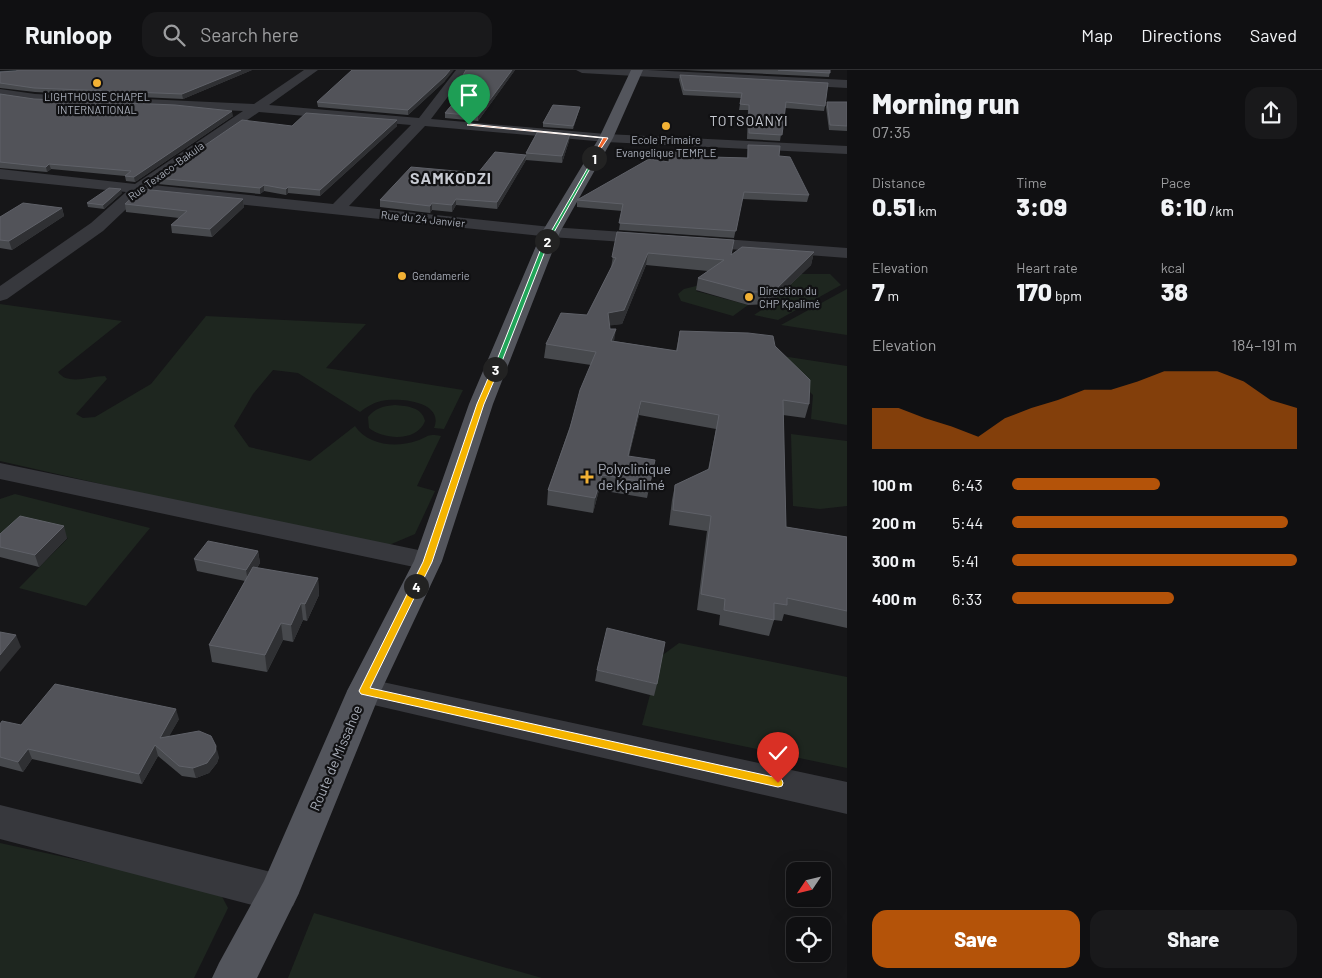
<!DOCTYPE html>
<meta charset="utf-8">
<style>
:root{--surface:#101012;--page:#19191b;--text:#f1f3f6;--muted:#9c9d9f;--line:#303032;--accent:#b45309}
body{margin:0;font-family:Barlow,sans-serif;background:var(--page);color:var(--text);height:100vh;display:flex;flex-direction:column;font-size:19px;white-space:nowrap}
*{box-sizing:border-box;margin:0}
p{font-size:16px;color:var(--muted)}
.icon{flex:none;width:28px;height:28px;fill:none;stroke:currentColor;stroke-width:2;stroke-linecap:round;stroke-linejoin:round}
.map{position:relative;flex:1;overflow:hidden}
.drawer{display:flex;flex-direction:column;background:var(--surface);width:475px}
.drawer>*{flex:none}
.needle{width:32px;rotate:235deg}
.fabs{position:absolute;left:786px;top:792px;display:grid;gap:10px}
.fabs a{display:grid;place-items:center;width:45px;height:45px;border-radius:10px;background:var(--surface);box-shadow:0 5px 20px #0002,0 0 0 1px var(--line);font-size:25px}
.pin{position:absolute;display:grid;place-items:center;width:42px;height:42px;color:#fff;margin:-51px -21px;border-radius:50% 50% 50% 0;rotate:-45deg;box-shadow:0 0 5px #0007}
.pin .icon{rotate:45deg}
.km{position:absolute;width:25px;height:25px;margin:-12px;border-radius:50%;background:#222;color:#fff;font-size:14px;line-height:25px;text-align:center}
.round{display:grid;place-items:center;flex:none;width:52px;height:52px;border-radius:15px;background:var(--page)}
.summary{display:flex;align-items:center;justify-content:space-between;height:85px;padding:0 25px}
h1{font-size:28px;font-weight:800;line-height:38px}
.metrics{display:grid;grid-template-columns:repeat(3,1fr);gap:8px;height:85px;padding:5px 25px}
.metrics div{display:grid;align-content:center}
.metrics b{font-size:25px;font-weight:800}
.metrics small{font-size:14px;font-weight:400}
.metrics p{font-size:14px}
.chart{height:140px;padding:10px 25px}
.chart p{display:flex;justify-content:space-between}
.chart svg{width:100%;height:90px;margin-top:5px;fill:var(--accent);opacity:.7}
.button{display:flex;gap:10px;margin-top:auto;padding:10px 25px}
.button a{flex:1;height:58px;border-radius:15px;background:var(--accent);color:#fff;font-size:20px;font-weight:800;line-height:58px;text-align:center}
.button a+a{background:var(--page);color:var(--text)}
ul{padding:0 25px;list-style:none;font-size:16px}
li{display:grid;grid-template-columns:80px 60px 1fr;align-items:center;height:38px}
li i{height:12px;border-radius:6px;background:var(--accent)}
header{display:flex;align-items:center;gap:30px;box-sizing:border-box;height:70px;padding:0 25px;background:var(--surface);border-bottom:1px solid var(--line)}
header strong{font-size:24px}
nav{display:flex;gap:28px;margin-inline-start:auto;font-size:18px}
.search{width:350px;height:45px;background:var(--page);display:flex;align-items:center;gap:12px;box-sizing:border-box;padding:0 18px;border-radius:15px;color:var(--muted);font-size:19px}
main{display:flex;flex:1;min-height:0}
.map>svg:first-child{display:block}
.green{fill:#1e261f}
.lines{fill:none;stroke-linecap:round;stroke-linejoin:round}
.stream{fill:#2c353c;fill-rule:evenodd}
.minor{fill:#37383d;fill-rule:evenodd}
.major{fill:#53555c;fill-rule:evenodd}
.wall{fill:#47494d}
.shaded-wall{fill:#2f3033}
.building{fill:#525359;stroke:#5f6168}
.split-1{fill:#f0652b;stroke:#fff}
.split-2{fill:#22a559;stroke:#fff}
.split-3{fill:#22a559;stroke:#fff}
.split-4{fill:#f5b400;stroke:#fff}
.split-5{fill:#f5b400;stroke:#fff}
.poi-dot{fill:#f2b134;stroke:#111113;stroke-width:2}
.labels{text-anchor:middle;stroke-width:4.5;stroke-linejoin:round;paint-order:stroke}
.far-poi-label{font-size:11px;fill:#a8adb8;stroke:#111113}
.far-street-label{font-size:11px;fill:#a8adb8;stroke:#111113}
.far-quarter-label{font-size:14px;letter-spacing:1px;fill:#c9ccd4;stroke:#111113}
.poi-label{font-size:14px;fill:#a8adb8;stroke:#111113;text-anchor:start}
.street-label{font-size:14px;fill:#a8adb8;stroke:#111113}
.far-district-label{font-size:16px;font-weight:bold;letter-spacing:1px;fill:#c9ccd4;stroke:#111113}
</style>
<header>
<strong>Runloop</strong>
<div class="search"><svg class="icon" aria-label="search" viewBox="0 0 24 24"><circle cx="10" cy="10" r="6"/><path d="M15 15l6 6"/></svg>Search here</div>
<nav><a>Map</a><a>Directions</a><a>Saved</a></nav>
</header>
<main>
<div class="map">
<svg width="847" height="908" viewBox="0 0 847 908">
<rect width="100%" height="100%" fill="#161618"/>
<g class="green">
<path d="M 762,204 L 830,204 L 841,215 L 778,250 L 754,245 L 770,234 L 791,214 Z"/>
<path d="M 704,214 L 696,221 L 748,235 L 733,246 L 681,231 L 678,224 L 684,219 Z"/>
<path d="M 847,219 L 847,265 L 781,255 Z"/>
<path d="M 0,234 L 122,251 L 58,302 C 68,316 90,306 105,306 L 107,309 L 76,344 L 83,348 L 95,347 L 151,314 L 206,246 L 366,254 L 326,298 L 463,320 L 444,359 L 434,358 C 445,331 398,327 381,331 C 373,333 366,337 360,342 L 298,303 L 273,300 L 253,324 L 234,356 L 249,377 L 310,391 L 355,356 C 367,375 396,378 416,371 C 429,367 426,363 441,366 L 417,416 L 435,421 L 415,464 L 382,478 L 0,391 Z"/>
<path d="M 782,286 L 847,296 L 847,355 L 811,349 L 813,325 L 785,297 Z"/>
<path d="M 395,335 C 407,336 422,337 425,351 C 417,372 384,370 369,358 L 368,347 C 375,338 384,336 395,335 Z"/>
<path d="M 791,364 L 847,371 L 847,436 L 820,439 L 793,436 Z"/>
<path d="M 15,424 L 150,458 L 86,536 L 19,518 L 68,468 L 23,456 L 0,478 L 0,429 Z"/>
<path d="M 679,573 L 847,607 L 847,698 L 642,655 L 660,587 Z"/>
<path d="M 0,773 L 219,821 L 228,838 L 194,908 L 0,908 Z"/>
<path d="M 314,843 L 542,908 L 288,908 Z"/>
</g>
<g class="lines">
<path class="stream" d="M 18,0 L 16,1 L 0,3 L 0,1 Z"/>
<g class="minor">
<path d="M 304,0 L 318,0 L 269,35 L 419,48 L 456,0 L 468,0 L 431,49 L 606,64 L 847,76 L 847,84 L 606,72 L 425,56 L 349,136 L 551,157 L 653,164 L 659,165 L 662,169 L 659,173 L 653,174 L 551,167 L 142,124 L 103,161 L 7,229 L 0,231 L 0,216 L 91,153 L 126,122 L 0,109 L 0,99 L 135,114 L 243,41 L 35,32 L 0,27 L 0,19 L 35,24 L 254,34 ZM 259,42 L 411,55 L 333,134 L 153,115 Z"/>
<path d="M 576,0 L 648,0 L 847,10 L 847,18 L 582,3 Z"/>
<path d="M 696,167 L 847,178 L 847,188 L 690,176 L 687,172 L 690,168 Z"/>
<path d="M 0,393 L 428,482 L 438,484 L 442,491 L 438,498 L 428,500 L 0,409 Z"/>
<path d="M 364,608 L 847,712 L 847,744 L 352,630 L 347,621 L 352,612 Z"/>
<path d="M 0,735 L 279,804 L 293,810 L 299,823 L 293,836 L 279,842 L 0,769 Z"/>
</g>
<path class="major" d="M 631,0 L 643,0 L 613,68 L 560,162 L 493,334 L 442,491 L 381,621 L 299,823 L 257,908 L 212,908 L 219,893 L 264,811 L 347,621 L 414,491 L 469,334 L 542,162 L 599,68 Z"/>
</g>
<g class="wall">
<path d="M 252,0 L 183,29 L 35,22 L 0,18 L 0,2 Z"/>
<path d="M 515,0 L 478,51 L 445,48 L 445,43 L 469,15 L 463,10 L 463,5 Z"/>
<path d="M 685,0 L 830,0 L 829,7 Z"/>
<path d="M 680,5 L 825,36 L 824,41 L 785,38 L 780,71 L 747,69 L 748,40 L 739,40 L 741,28 L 683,25 L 679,10 Z"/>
<path d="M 445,11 L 408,45 L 318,37 L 317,32 Z"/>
<path d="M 0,24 L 34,29 L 233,46 L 135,112 L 126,111 L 125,106 L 51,99 L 47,102 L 0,98 Z"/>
<path d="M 827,32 L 847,32 L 847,61 L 829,60 L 826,37 Z"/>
<path d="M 579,40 L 573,59 L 543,57 L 543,53 Z"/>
<path d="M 292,56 L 397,56 L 320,126 L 288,123 L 286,125 L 264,121 L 260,124 L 158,114 L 157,108 Z"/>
<path d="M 570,64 L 569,71 L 562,93 L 526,90 L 497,139 L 456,135 L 452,142 L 432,140 L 430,143 L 380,137 L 380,130 L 478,103 L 526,85 L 526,83 Z"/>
<path d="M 748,75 L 779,86 L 809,125 L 807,132 L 742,129 L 734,168 L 619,160 L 622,141 L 577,137 L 577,130 L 668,92 L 711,87 L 747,88 Z"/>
<path d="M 122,123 L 104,139 L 88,137 L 87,133 Z"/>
<path d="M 243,129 L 244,137 L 212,167 L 172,163 L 171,155 L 179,148 L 126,142 L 125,134 Z"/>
<path d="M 62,138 L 64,146 L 12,180 L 0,178 L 0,147 Z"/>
<path d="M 617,162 L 731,185 L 814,182 L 811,195 L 770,234 L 748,235 L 696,220 L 698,208 L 708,201 L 646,195 L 622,254 L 609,255 L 610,259 L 614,271 L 676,281 L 680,261 L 775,276 L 809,334 L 805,348 L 783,345 L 786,457 L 847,467 L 847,558 L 784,544 L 782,551 L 774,550 L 769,566 L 719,555 L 720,545 L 697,540 L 707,461 L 669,455 L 672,430 L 675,415 L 708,400 L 716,359 L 639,345 L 629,386 L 652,405 L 647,428 L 599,420 L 593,443 L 547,435 L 548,420 L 591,295 L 544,288 L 546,274 L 587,245 L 611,198 Z"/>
<path d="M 0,464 L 67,468 L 39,497 L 0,487 Z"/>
<path d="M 258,481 L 260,493 L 257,498 L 318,508 L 319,525 L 307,551 L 303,550 L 293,572 L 283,570 L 267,602 L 212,592 L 209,575 L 245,511 L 197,501 L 194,489 Z"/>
<path d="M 597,600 L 657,614 L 654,626 L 595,611 Z"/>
<path d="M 179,649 L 169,666 L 219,687 L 217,693 L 209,703 L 196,708 L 182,706 L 158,686 L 142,714 L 32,689 L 23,702 L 0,696 L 0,654 L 21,655 Z"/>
</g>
<g class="shaded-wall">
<path d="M 241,0 L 252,0 L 183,29 L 182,24 Z"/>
<path d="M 450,0 L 454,0 L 445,11 L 408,45 L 408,40 Z"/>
<path d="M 512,0 L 515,0 L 478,51 L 478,46 Z"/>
<path d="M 580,37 L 579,40 L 573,59 L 573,56 Z"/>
<path d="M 232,41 L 233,46 L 135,112 L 134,107 Z"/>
<path d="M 397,50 L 397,56 L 320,126 L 320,120 Z"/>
<path d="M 570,64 L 569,71 L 562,93 L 562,86 Z"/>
<path d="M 526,85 L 525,92 L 497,139 L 497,132 Z"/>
<path d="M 49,94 L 51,99 L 47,102 L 46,97 Z"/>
<path d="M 264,115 L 264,121 L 260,124 L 260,118 Z"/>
<path d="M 288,117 L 288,123 L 286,125 L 286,119 Z"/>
<path d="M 121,119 L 122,123 L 104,139 L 103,135 Z"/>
<path d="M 243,129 L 244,137 L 212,167 L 210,159 Z"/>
<path d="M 456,129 L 456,135 L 452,142 L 452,135 Z"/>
<path d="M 432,133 L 432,140 L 430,143 L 430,136 Z"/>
<path d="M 62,138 L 64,146 L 12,180 L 9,171 Z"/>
<path d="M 814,182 L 811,195 L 770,234 L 773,222 Z"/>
<path d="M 648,183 L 646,195 L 622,254 L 607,256 L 608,243 Z"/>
<path d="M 616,259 L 614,272 L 611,271 Z"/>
<path d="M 641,331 L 639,345 L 625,400 L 628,386 Z"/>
<path d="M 602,405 L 599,420 L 593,443 L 595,428 Z"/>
<path d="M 64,456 L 67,468 L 39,497 L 35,485 Z"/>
<path d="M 258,481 L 260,493 L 248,512 L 246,500 Z"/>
<path d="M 318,508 L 319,525 L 307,551 L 305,534 Z"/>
<path d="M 301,533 L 303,550 L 293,572 L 291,555 Z"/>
<path d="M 281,553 L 283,570 L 267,602 L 265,585 Z"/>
<path d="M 16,565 L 21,577 L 0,602 L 0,585 Z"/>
<path d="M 176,639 L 179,649 L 162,679 L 160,668 Z"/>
<path d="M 155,675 L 158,686 L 142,714 L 139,704 Z"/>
<path d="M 216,676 L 219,687 L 217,693 L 209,703 L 196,708 L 193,698 Z"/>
<path d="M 28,679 L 32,689 L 23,702 L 18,692 Z"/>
</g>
<g class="building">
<path d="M 18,0 L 241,0 L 182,24 L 34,18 L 0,13 L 0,2 L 16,1 Z"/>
<path d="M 352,0 L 450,0 L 445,6 L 408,40 L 317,32 Z"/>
<path d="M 466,0 L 512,0 L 478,46 L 445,43 L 471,12 L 463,5 Z"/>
<path d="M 778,0 L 830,0 L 830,3 Z"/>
<path d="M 680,5 L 828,13 L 825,36 L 786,32 L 782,65 L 749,63 L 749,35 L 740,34 L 742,23 L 684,20 Z"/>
<path d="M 0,24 L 34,29 L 175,35 L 232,41 L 134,107 L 125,106 L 131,101 L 49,94 L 46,97 L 0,92 Z"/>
<path d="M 827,32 L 847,32 L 847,56 L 830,55 Z"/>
<path d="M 553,35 L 580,37 L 573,56 L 543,53 Z"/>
<path d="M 306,43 L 397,50 L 320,120 L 288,117 L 286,119 L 264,115 L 260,118 L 157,108 L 242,50 L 292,56 Z"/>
<path d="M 538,61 L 570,64 L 562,86 L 526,83 Z"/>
<path d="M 748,75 L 780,76 L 779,86 L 790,87 L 809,125 L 744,122 L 736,161 L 619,153 L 623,134 L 577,130 L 649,89 L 669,92 L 670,81 L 711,87 L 748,88 Z"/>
<path d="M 495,82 L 526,85 L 497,132 L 456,129 L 452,135 L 432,133 L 430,136 L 380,130 L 411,97 L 478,103 Z"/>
<path d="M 109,118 L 121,119 L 103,135 L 87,133 Z"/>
<path d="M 141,119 L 243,129 L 210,159 L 171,155 L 187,141 L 125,134 Z"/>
<path d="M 23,133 L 62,138 L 9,171 L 0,170 L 0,147 Z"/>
<path d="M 617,162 L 734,170 L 731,185 L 742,177 L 814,182 L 773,222 L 751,222 L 698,208 L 724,190 L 648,183 L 624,240 L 608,243 L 610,259 L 616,259 L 611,271 L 677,281 L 680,261 L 748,263 L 773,266 L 775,276 L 810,310 L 809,334 L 783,330 L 786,457 L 847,467 L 847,541 L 787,528 L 787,535 L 774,533 L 774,550 L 724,540 L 725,529 L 701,524 L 711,446 L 673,440 L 675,415 L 709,399 L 719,345 L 641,331 L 628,386 L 655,390 L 650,413 L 602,405 L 595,428 L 548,420 L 570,358 L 580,320 L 596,282 L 546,274 L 561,243 L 587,245 L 616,188 L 612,187 Z"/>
<path d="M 20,446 L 64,456 L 35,485 L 0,477 L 0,464 Z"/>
<path d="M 208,471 L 258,481 L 246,500 L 194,489 Z"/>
<path d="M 253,497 L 318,508 L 305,534 L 301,533 L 291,555 L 281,553 L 265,585 L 209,575 Z"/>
<path d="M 607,558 L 665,572 L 657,614 L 597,600 Z"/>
<path d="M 0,562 L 16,565 L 0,585 Z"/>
<path d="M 55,614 L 176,639 L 160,668 L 199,661 L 211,666 L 216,676 L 215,682 L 207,693 L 193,698 L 179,696 L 155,675 L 139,704 L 28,679 L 18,692 L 0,687 L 0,654 L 2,651 L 21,655 Z"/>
</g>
<path class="split-1" d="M 467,55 L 469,54 L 608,68 L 594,89 L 592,88 L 603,68 Z"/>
<path class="split-2" d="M 594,87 L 596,88 L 549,171 L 545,172 Z"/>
<path class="split-3" d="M 547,169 L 549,171 L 499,299 L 493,300 L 544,171 Z"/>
<path class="split-4" d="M 493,297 L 499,299 L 484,334 L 432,492 L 419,518 L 413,518 L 411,516 L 423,492 L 477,334 Z"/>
<path class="split-5" d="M 416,513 L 420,516 L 370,618 L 778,708 L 782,710 L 783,713 L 782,716 L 778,717 L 361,624 L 359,621 L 411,516 Z"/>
<g class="poi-dot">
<circle cx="97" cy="13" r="5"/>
<circle cx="666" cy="56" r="5"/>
<circle cx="402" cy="206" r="5"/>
<circle cx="749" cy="227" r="5"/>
<path d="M584.5 399.5h5v5h5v5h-5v5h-5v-5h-5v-5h5z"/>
</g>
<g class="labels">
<g class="far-poi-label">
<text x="97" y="31">LIGHTHOUSE CHAPEL<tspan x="97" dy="13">INTERNATIONAL</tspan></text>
<text x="666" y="74">Ecole Primaire<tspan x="666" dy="13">Evangelique TEMPLE</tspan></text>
<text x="412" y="210" text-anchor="start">Gendamerie</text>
<text x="759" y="225" text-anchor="start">Direction du<tspan x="759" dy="13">CHP Kpalimé</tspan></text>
</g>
<g class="far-street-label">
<text transform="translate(166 101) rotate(-36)" y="4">Rue Texaco-Bakula</text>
<text transform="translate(423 149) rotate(6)" y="4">Rue du 24 Janvier</text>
</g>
<g class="far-quarter-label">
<text x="749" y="56">TOTSOANYI</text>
</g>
<g class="poi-label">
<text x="598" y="404">Polyclinique<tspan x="598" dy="16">de Kpalimé</tspan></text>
</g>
<g class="street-label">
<text transform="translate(336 688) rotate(-67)" y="5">Route de Missahoe</text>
</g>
<g class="far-district-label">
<text x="451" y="114">SAMKODZI</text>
</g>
</g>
</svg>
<div class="fabs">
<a><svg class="needle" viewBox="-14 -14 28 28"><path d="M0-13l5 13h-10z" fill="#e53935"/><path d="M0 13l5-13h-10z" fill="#9c9d9f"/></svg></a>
<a><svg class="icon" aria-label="locate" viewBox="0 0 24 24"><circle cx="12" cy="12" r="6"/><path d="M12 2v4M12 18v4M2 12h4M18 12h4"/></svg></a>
</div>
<div class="pin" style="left:469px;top:55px;background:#1e9e55"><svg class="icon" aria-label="arrive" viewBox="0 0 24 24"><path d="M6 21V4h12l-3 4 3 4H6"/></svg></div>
<div class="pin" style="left:778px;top:713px;background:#d93025"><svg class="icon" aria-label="check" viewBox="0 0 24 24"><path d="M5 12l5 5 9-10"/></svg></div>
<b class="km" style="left:594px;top:88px">1</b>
<b class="km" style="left:547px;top:171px">2</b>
<b class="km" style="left:495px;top:299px">3</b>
<b class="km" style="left:416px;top:516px">4</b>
</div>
<section class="drawer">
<div class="summary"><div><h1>Morning run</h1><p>07:35</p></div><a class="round"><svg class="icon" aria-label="share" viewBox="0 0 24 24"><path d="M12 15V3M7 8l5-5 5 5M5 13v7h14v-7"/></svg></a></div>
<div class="metrics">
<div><p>Distance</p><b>0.51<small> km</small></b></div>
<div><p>Time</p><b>3:09</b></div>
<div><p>Pace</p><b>6:10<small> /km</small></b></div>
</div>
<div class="metrics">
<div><p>Elevation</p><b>7<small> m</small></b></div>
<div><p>Heart rate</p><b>170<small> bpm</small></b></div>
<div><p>kcal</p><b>38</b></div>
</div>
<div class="chart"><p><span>Elevation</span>184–191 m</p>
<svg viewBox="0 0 160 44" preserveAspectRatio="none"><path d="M0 44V24L10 24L20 29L30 33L40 38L50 29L60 24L70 20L80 15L90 15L100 11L110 6L120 6L130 6L140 11L150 20L160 24V44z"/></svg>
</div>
<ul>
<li><b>100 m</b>6:43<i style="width:52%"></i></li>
<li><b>200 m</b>5:44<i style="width:97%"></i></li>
<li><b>300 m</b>5:41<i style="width:100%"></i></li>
<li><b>400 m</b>6:33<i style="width:57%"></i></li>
</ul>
<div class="button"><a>Save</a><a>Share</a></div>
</section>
</main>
